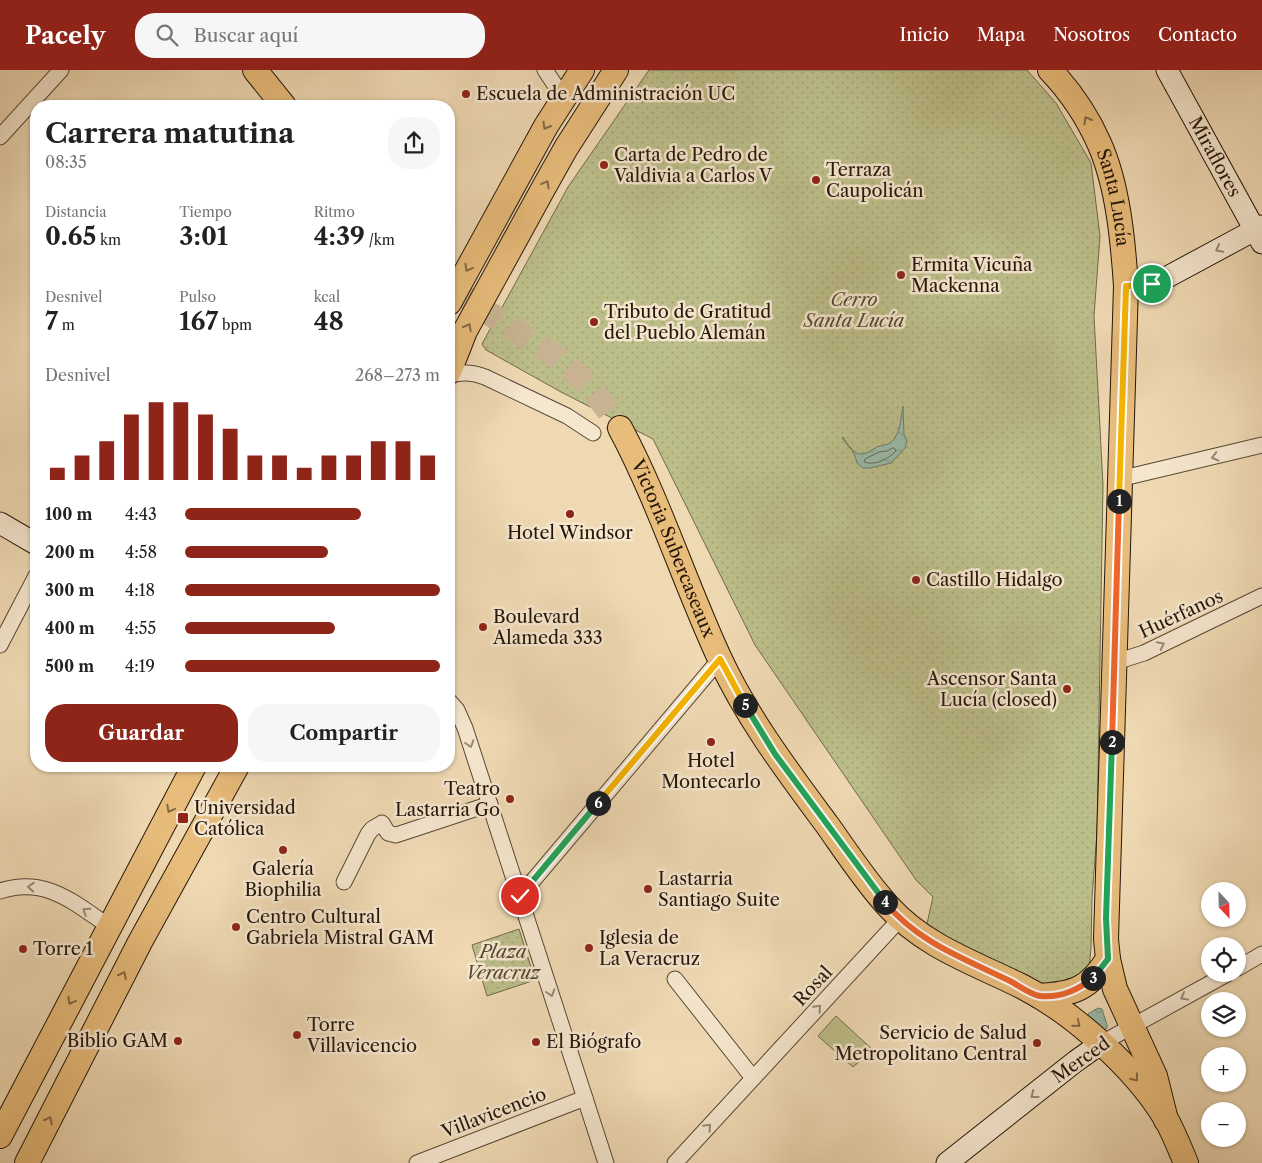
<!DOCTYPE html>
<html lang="es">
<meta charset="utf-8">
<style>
:root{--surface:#fff;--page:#f6f6f6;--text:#222;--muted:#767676;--accent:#8f2418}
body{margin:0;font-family:"Libre Caslon Text",serif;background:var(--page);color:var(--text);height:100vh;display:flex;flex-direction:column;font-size:19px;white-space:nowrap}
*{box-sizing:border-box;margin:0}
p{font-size:16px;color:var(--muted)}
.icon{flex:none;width:28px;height:28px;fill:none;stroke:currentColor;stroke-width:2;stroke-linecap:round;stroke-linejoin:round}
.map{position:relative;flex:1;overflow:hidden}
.details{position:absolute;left:30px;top:30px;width:425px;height:672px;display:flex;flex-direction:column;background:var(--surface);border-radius:20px;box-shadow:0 1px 4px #0004}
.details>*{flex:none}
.needle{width:32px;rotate:158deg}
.buttons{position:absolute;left:1201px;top:812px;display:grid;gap:10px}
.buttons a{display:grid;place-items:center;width:45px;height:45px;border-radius:50%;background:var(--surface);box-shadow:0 1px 4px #0004;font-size:25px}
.pin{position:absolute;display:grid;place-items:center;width:42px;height:42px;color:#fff;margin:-21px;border:2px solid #fff;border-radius:50%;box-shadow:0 1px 5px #0007}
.km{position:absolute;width:25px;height:25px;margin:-12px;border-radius:50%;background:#222;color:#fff;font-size:14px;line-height:25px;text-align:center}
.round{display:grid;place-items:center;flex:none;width:52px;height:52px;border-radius:20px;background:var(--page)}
.headline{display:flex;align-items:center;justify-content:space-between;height:85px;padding:0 15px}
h1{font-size:28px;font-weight:700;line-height:38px}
.figures{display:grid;grid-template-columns:repeat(3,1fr);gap:8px;height:85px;padding:5px 15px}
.figures div{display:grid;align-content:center}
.figures b{font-size:25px;font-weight:700}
.figures small{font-size:14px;font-weight:400}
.figures p{font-size:14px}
.chart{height:140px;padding:10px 15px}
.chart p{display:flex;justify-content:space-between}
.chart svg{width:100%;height:90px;margin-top:5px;stroke:var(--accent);stroke-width:6}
.action{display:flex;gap:10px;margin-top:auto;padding:10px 15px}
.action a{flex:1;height:58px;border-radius:20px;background:var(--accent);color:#fff;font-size:20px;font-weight:700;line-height:58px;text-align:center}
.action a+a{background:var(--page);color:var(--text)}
ul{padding:0 15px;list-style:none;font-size:16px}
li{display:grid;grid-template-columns:80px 60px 1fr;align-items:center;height:38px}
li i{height:12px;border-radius:6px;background:var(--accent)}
header{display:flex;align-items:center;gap:30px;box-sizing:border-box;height:70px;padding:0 25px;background:var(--accent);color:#fff}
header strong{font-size:24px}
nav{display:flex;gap:28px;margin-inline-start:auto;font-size:18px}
.search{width:350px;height:45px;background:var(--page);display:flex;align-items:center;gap:12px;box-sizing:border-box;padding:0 18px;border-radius:20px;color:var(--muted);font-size:19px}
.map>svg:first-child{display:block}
.green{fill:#bcbe8a;stroke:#706a4a}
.park{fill:url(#park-dots);stroke:#706a4a}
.water{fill:url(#water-ripples);stroke:#6b7869}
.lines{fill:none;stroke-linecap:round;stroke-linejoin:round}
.shore{stroke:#606859;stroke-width:1}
.primary-tunnel{stroke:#c7b291;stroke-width:24;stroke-dasharray:24 12;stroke-linecap:butt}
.street-casing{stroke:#584734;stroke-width:17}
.secondary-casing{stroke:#25160a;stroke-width:23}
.primary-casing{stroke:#25160a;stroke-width:26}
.street{stroke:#f5e6ce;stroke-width:15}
.secondary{stroke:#f5e6ce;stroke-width:21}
.primary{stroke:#e8bc7a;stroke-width:24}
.oneway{stroke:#866942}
.oneway2{stroke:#978876}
.split-1-casing{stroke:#fff;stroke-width:10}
.split-2-casing{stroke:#fff;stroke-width:10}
.split-3-casing{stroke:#fff;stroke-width:10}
.split-4-casing{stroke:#fff;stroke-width:10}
.split-5-casing{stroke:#fff;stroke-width:10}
.split-6-casing{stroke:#fff;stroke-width:10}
.split-7-casing{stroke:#fff;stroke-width:10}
.split-1{stroke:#f5b400;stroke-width:6}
.split-2{stroke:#f0652b;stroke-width:6}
.split-3{stroke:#22a559;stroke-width:6}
.split-4{stroke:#f0652b;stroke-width:6}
.split-5{stroke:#22a559;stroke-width:6}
.split-6{stroke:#f5b400;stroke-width:6}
.split-7{stroke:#22a559;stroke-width:6}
.poi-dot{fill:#8f2418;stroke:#f5e6ce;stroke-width:2}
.labels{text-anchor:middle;stroke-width:5;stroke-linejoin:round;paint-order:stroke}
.poi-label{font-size:18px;fill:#25160a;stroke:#f5e6ce;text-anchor:start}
.street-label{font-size:18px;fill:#25160a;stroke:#f5e6ce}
.park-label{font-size:18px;font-style:italic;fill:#524830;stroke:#f5e6ce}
</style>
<header>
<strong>Pacely</strong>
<div class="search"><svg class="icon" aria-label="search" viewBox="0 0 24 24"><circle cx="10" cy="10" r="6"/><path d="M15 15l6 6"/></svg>Buscar aquí</div>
<nav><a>Inicio</a><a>Mapa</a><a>Nosotros</a><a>Contacto</a></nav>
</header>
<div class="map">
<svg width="1262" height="1093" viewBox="0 0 1262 1093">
<defs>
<pattern id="park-dots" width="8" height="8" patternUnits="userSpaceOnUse" patternTransform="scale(1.25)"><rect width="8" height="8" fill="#bcbe8a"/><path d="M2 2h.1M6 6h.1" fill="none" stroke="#a1a376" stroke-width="1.8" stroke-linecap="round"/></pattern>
<pattern id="water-ripples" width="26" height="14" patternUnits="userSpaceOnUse" patternTransform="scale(1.25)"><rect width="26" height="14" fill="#9abaa8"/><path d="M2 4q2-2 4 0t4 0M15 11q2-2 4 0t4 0" fill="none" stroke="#859f8f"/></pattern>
</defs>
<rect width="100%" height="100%" fill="#efd9b3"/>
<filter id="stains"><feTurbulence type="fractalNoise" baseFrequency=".004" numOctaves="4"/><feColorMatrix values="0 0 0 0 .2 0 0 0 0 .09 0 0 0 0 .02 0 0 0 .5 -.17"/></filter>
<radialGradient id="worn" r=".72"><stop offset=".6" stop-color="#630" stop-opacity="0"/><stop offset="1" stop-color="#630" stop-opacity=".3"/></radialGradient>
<path class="green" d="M 836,946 L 873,980 L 853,997 L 818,966 Z"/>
<g class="park">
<path d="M 649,0 L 1027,0 L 1056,33 L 1091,93 L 1100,166 L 1094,246 L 1103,415 L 1097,762 L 1092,828 L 1091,878 L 1089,899 L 1085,908 L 1049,921 L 926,858 L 933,827 L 916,810 L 755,575 L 653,369 L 561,322 L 486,280 L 482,274 L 568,117 Z"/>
<path d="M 519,859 L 535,910 L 487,926 L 472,875 Z"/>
</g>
<g class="water">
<path d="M 903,336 L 904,365 L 907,371 L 905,378 L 891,393 L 870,398 L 863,398 L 857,393 L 854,383 L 842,368 L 843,367 C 847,374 855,386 863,384 C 868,383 873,379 877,377 C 884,374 889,376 894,369 C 902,357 900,348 903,336 Z"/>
<path d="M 1098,938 L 1102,939 L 1107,955 L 1107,958 L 1103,961 L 1087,947 L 1088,944 Z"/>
</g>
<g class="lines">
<path class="shore" d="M 893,378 L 895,379 L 896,381 C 888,389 876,396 864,392 L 865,389 L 879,382 L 887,381 Z"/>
<path class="primary-tunnel" d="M 449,217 L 559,289 C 584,309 603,331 620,358"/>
<defs>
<g id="street">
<path d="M 545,0 L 555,15 L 560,32"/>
<path d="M 0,67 L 61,0"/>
<path d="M 449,305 C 462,302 472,302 485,307 L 567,346 L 593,363"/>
<path d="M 1119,409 L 1262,375"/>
<path d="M 0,575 L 36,506"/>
<path d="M 1115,590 L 1125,589 L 1144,583 L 1262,526"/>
<path d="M 449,631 L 457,640 L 465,658 L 606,1093"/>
<path d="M 344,812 L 368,764 L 372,759 L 382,753 L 388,763 L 396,765 L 490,734"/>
<path d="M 0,821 C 46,806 74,833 110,857"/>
<path d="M 520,826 L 720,589"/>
<path d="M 1238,898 L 1262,884"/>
<path d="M 675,909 L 753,1008"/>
<path d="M 1100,974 L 1227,904"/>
<path d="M 417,1093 L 585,1028"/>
<path d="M 675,1093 L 900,849"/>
</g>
<g id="secondary">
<path id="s1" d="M 1167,0 L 1262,173"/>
<path d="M 1126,216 L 1138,216 L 1160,211 L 1262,156"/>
<path d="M 0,453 L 36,474"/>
<path d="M 947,1093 L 1076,991 L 1100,974"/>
</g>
<g id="primary">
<path d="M 255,0 L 284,36"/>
<path id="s2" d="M 1050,0 C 1070,21 1087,46 1099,73 C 1118,115 1123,171 1126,216 L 1106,869 L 1108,889 L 1115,919 L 1155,1006 L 1166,1050"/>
<path d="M 449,233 L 546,56 L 582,0"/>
<path d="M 449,302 L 465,261 L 543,119 L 566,78 L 616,0"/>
<path id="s3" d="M 620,358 C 659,431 684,511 719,587 C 747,648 788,702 828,756 C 847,783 866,812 888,836 C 925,877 975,893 1023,917 C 1075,944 1136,999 1166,1049 C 1174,1063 1180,1079 1186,1093"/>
<path d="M 1039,926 C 1074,924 1089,919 1108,889"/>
<path d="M 0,1066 L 194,696"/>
<path d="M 27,1093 L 140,872 L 237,696"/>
</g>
</defs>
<use href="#street" class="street-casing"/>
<use href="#secondary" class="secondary-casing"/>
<use href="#primary" class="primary-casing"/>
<use href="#street" class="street"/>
<use href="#secondary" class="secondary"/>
<use href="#primary" class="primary"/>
</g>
<defs><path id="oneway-chevron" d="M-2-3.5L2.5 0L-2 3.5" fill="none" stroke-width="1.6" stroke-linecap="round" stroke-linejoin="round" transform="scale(1.25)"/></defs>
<g class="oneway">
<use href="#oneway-chevron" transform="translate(1087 50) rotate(-120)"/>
<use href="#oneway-chevron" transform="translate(546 56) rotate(120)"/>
<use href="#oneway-chevron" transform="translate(546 114) rotate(-61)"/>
<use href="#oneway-chevron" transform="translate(468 198) rotate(119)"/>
<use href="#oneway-chevron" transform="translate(468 257) rotate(-62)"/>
<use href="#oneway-chevron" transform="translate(170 739) rotate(118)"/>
<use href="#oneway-chevron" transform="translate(123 905) rotate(-63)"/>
<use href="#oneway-chevron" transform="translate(71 931) rotate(118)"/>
<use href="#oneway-chevron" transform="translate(1077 954) rotate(40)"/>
<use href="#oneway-chevron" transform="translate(1135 1008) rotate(52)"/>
<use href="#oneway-chevron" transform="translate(49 1050) rotate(-63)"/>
</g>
<g class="oneway2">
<use href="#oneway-chevron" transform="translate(1219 179) rotate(152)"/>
<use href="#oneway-chevron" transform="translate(1215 387) rotate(166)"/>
<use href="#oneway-chevron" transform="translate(1161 575) rotate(-26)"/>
<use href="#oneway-chevron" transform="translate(470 674) rotate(72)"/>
<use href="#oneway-chevron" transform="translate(31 817) rotate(-176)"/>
<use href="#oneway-chevron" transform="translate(86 841) rotate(-147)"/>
<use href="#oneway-chevron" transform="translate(551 923) rotate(72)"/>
<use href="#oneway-chevron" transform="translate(1184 927) rotate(151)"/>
<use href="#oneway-chevron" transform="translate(818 938) rotate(-47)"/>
<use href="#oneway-chevron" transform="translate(1034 1025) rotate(142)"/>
<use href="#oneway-chevron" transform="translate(708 1057) rotate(-47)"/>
</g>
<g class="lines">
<defs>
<path id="split-1" d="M 1119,431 L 1126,216 L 1138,216 L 1152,214"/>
<path id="split-2" d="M 1112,672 L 1119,431"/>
<path id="split-3" d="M 1093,908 L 1108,889 L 1106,848 L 1112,672"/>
<path id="split-4" d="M 885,832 C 917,872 965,889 1010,911 C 1018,915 1031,925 1040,926 C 1061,928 1078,920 1093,908"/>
<path id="split-5" d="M 745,635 L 775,684 L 885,832"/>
<path id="split-6" d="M 598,733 L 720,589 L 745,635"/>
<path id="split-7" d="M 520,826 L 598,733"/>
</defs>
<use href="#split-1" class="split-1-casing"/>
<use href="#split-2" class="split-2-casing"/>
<use href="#split-3" class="split-3-casing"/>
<use href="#split-4" class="split-4-casing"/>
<use href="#split-5" class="split-5-casing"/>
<use href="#split-6" class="split-6-casing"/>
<use href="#split-7" class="split-7-casing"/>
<use href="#split-1" class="split-1"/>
<use href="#split-2" class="split-2"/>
<use href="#split-3" class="split-3"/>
<use href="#split-4" class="split-4"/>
<use href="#split-5" class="split-5"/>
<use href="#split-6" class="split-6"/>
<use href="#split-7" class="split-7"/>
</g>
<g class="poi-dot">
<circle cx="466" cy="24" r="5"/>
<circle cx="604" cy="95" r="5"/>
<circle cx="816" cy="110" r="5"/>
<circle cx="901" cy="205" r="5"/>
<circle cx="594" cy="252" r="5"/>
<circle cx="570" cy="444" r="5"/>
<circle cx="916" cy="510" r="5"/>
<circle cx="483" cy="557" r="5"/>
<circle cx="1067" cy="619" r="5"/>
<circle cx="711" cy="672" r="5"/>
<circle cx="510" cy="729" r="5"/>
<rect x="177" y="742" width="12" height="12" rx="2.5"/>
<circle cx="283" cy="780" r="5"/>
<circle cx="648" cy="819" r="5"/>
<circle cx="236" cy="857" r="5"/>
<circle cx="589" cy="878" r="5"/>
<circle cx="23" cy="879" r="5"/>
<circle cx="297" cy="965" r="5"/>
<circle cx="178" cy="971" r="5"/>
<circle cx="536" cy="972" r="5"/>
<circle cx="1037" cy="973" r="5"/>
</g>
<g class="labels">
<g class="poi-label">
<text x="476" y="30">Escuela de Administración UC</text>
<text x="614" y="91">Carta de Pedro de<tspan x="614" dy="21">Valdivia a Carlos V</tspan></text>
<text x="826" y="106">Terraza<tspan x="826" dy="21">Caupolicán</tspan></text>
<text x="911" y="201">Ermita Vicuña<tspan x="911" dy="21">Mackenna</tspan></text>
<text x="604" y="248">Tributo de Gratitud<tspan x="604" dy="21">del Pueblo Alemán</tspan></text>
<text x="570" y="469" text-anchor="middle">Hotel Windsor</text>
<text x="926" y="516">Castillo Hidalgo</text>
<text x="493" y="553">Boulevard<tspan x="493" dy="21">Alameda 333</tspan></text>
<text x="1057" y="615" text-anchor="end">Ascensor Santa<tspan x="1057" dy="21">Lucía (closed)</tspan></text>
<text x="711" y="697" text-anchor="middle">Hotel<tspan x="711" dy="21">Montecarlo</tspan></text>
<text x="500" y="725" text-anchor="end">Teatro<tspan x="500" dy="21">Lastarria Go</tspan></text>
<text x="194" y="744">Universidad<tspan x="194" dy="21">Católica</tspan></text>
<text x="283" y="805" text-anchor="middle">Galería<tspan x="283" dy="21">Biophilia</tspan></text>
<text x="658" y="815">Lastarria<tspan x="658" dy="21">Santiago Suite</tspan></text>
<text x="246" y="853">Centro Cultural<tspan x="246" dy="21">Gabriela Mistral GAM</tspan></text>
<text x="599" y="874">Iglesia de<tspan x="599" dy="21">La Veracruz</tspan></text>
<text x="33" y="885">Torre 1</text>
<text x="307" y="961">Torre<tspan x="307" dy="21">Villavicencio</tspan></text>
<text x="1027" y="969" text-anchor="end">Servicio de Salud<tspan x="1027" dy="21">Metropolitano Central</tspan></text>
<text x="168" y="977" text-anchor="end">Biblio GAM</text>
<text x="546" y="978">El Biógrafo</text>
</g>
<g class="street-label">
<text dy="6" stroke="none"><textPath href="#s1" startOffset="99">Miraflores</textPath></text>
<text dy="6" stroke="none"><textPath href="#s2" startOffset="145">Santa Lucía</textPath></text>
<text dy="6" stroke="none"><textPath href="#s3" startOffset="132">Victoria Subercaseaux</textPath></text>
<text transform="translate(1181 544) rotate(-25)" y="6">Huérfanos</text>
<text transform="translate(813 916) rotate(-47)" y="6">Rosal</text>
<text transform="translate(1081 990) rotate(-35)" y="6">Merced</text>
<text transform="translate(494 1043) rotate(-21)" y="6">Villavicencio</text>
</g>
<g class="park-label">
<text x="854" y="236">Cerro<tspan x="854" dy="21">Santa Lucía</tspan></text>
<text x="503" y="888">Plaza<tspan x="503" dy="21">Veracruz</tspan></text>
</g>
</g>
<rect width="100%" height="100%" filter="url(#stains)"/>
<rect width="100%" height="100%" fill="url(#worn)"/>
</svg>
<div class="buttons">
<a><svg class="needle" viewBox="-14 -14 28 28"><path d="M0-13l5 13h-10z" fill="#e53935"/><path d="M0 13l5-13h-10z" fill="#767676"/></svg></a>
<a><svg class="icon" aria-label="locate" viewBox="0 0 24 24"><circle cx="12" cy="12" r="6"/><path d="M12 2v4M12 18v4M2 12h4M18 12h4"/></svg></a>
<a><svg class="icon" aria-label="layers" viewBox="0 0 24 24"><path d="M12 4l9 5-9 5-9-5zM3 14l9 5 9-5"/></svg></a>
<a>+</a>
<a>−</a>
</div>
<div class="pin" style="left:1152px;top:214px;background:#1e9e55"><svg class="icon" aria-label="arrive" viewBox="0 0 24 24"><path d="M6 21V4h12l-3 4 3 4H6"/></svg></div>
<div class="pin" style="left:520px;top:826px;background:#d93025"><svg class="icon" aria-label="check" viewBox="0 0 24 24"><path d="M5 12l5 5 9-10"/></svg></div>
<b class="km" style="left:1119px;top:431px">1</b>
<b class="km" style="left:1112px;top:672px">2</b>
<b class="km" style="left:1093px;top:908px">3</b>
<b class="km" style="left:885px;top:832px">4</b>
<b class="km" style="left:745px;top:635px">5</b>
<b class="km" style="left:598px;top:733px">6</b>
<section class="details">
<div class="headline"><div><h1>Carrera matutina</h1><p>08:35</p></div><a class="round"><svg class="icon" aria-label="share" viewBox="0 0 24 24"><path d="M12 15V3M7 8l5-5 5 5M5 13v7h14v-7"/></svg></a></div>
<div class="figures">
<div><p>Distancia</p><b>0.65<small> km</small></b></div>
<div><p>Tiempo</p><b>3:01</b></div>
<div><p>Ritmo</p><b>4:39<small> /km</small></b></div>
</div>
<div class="figures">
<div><p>Desnivel</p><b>7<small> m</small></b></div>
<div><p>Pulso</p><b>167<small> bpm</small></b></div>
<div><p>kcal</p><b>48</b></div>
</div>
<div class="chart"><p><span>Desnivel</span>268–273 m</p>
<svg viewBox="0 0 160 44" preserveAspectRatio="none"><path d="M5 44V38M15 44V32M25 44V25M35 44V12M45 44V6M55 44V6M65 44V12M75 44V19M85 44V32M95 44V32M105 44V38M115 44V32M125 44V32M135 44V25M145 44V25M155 44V32"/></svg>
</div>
<ul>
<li><b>100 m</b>4:43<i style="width:69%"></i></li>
<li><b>200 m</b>4:58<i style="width:56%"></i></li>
<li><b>300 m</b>4:18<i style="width:100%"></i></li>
<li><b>400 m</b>4:55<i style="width:59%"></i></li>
<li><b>500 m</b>4:19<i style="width:100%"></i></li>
</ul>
<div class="action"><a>Guardar</a><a>Compartir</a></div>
</section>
</div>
